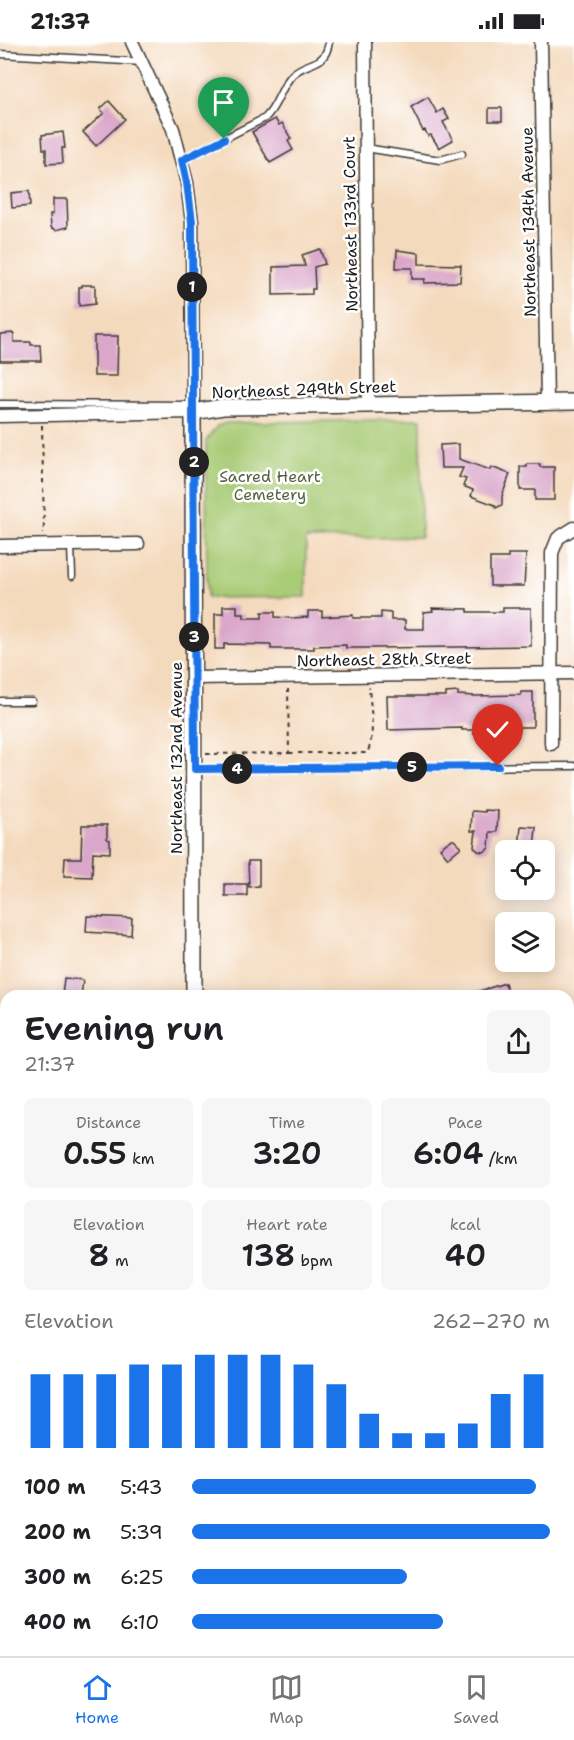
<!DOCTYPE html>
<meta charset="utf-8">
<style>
:root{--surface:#fff;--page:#f6f6f6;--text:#202124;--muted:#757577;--line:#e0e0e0;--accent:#1a73e8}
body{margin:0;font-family:"Shantell Sans",sans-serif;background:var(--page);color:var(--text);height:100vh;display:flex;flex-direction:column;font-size:22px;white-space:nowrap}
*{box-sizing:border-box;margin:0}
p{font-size:20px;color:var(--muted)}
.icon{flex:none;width:33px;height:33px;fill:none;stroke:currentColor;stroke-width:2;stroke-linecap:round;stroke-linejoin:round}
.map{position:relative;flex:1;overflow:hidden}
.drawer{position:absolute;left:0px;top:948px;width:574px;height:666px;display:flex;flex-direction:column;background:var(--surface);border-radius:18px 18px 0 0;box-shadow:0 3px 15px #0003}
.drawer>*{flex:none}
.buttons{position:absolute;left:495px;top:798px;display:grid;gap:12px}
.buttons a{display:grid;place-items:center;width:60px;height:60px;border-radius:9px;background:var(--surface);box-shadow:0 3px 15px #0003;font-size:30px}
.pin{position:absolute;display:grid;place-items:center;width:51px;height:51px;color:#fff;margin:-62px -26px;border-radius:50% 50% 50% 0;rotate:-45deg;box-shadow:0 0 6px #0007}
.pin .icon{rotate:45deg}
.km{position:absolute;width:30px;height:30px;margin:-15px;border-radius:50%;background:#222;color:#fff;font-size:16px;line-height:30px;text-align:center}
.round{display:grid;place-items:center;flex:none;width:63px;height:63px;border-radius:9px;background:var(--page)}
.summary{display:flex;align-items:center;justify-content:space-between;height:102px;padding:0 24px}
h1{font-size:33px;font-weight:600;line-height:45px}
.metrics{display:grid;grid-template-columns:repeat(3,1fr);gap:9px;height:102px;padding:6px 24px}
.metrics div{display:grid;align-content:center;border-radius:9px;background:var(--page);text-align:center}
.metrics b{font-size:30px;font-weight:600}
.metrics small{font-size:16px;font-weight:400}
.metrics p{font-size:16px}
.chart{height:168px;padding:12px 24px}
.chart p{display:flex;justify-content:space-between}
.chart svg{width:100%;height:108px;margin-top:6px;stroke:var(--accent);stroke-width:6}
ul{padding:0 24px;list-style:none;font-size:20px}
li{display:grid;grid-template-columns:96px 72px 1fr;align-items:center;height:45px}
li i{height:15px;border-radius:8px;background:var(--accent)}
.status{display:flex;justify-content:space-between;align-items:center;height:42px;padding:0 30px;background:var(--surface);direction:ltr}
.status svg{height:16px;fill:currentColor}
.menu{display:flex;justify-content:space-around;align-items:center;height:84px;border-top:2px solid var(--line);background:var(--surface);font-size:16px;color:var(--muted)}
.menu a{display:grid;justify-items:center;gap:3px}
.menu .selected{color:var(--accent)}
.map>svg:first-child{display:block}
.green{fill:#a8cb74;stroke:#627448;stroke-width:1.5}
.building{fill:#daa7ca}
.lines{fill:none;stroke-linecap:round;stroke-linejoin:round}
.service-casing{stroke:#3c3834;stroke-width:9}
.minor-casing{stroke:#3c3834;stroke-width:15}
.tertiary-casing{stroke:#3c3834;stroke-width:18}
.path{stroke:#3c3834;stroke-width:2;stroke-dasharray:4.5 4.5;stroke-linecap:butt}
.service{stroke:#fff;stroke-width:6}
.minor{stroke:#fff;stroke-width:12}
.tertiary{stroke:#fff;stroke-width:15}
.route-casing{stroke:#fff;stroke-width:12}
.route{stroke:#1a73e8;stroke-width:8}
.labels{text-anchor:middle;stroke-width:5;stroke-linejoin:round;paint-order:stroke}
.street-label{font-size:16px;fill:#1c1c1c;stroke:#fff}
.park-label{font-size:16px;fill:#54623f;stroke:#fff}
</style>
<div class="status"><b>21:37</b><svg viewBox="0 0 49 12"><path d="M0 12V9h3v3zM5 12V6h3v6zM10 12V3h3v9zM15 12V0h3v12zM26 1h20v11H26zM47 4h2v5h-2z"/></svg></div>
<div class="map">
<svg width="574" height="1614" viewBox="0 0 574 1614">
<rect width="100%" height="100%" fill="#fff"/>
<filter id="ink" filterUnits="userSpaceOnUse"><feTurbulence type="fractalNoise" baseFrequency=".0167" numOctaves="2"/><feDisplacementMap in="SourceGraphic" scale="12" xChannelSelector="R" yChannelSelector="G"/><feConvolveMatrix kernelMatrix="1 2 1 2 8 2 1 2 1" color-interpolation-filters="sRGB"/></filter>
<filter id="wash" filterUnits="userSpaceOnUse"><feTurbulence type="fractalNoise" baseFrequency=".008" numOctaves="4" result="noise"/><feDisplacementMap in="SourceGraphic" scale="24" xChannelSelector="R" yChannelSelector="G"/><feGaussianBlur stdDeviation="1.35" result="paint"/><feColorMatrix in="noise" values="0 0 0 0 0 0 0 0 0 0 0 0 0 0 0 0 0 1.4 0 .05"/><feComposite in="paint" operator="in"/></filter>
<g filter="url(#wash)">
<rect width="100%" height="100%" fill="#f4dabd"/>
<path class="green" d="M 421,377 L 421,495 L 306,497 L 306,555 L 207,556 L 206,399 L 217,384 L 226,381 Z"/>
<g id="blocks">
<g class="building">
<path d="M 428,55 L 437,71 L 443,67 L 449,77 L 443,80 L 453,98 L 439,106 L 431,93 L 428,94 L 425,88 L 423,89 L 411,65 Z"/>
<path d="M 109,59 L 125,77 L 96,104 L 83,90 L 104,71 L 100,67 Z"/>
<rect x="489" y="66" width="13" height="13"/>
<path d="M 275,77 L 279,83 L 282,81 L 291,97 L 288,99 L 293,108 L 270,121 L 252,90 Z"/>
<path d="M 63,90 L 65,106 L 62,106 L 63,121 L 46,122 L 46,107 L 43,107 L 42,93 Z"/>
<path d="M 29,149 L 30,164 L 12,166 L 11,151 Z"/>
<path d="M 53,157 L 67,157 L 68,185 L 56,188 L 51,185 L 50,172 L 53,172 Z"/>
<path d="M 320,207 L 325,222 L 314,225 L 315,247 L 312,247 L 312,252 L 273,253 L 273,225 L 305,224 L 302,213 Z"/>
<path d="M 397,208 L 419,211 L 419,222 L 461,223 L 460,240 L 424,241 L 425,237 L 412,237 L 412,226 L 396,226 Z"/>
<path d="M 82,243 L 95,243 L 95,262 L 79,264 L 79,245 L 82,245 Z"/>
<path d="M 14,291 L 14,300 L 31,300 L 31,303 L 40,303 L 41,319 L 0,319 L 0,292 Z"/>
<path d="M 94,294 L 118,294 L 117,334 L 94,334 Z"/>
<path d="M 459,402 L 459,417 L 490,428 L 491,425 L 510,432 L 502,454 L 502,463 L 496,466 L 495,463 L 471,454 L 473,448 L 463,444 L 466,437 L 459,435 L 463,426 L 441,426 L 440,403 Z"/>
<path d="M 527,422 L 540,422 L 540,425 L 554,425 L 554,458 L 535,458 L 535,448 L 520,448 L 520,425 L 527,425 Z"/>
<path d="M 508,512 L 526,512 L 524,544 L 490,544 L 490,516 L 508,516 Z"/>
<path d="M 223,564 L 237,564 L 237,572 L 244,572 L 244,576 L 262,576 L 262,570 L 275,570 L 275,575 L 290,576 L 308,575 L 308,569 L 322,569 L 322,575 L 353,573 L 353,576 L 381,576 L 381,570 L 391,571 L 391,578 L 405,578 L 405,587 L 424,587 L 424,570 L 433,569 L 432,566 L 468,567 L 468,570 L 503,570 L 503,566 L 531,566 L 531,604 L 375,606 L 346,606 L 346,603 L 314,604 L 314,607 L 271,607 L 271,603 L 224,602 L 224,607 L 215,607 L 215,572 L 223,572 Z"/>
<path d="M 458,650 L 458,653 L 475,654 L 521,653 L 521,650 L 533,650 L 533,685 L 493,685 L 493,687 L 484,687 L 484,692 L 474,692 L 474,688 L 462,688 L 462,686 L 388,688 L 387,654 L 446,654 L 446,651 Z"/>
<path d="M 485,768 L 498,769 L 497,790 L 490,790 L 489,806 L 484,810 L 478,809 L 474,805 L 476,789 L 471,789 L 472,769 L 485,770 Z"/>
<path d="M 82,783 L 107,783 L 107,797 L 110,798 L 110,811 L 93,810 L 92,835 L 64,834 L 65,816 L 81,816 Z"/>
<path d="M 521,784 L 536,785 L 534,808 L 519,808 Z"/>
<path d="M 451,798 L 454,798 L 461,805 L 448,816 L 440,806 Z"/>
<path d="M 248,819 L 259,819 L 259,844 L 249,845 Z"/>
<rect x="225" y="842" width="22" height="12"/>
<path d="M 87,874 L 132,876 L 131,893 L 86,890 Z"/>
<path d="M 64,936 L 83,938 L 81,954 L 62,954 Z"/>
<path d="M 505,941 L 509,954 L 470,954 L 470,952 Z"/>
</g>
</g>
</g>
<g filter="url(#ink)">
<use href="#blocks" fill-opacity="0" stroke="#3c3834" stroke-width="1.5"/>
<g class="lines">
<defs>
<g id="service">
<path d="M 0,12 L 143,20"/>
<path d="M 366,106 L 440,118 L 462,112"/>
<path d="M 182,118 L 265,76 C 278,64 280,45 293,32 C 308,18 325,26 329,0"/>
<path d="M 0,362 L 194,363"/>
<path d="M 71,503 L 72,534"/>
<path d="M 0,659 L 32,659"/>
<path d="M 195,727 L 574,724"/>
<path d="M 568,1058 L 574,1057"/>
<path d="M 0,1150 L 6,1150"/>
</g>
<g id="minor">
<path d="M 365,0 L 368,363"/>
<path d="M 541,0 L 547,360"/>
<path d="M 0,374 L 193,370 L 192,180 L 187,141 L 173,87 L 132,0"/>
<path d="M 0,504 L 138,502"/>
<path d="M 194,636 L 574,631"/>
<path d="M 551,702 L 552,511 L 558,496 L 574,486"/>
<path d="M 568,1076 L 574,1076"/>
<path d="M 0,1222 L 6,1222"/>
<path d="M 568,1233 L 574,1233"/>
<path d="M 4,1389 L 6,1389"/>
<path d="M 568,1401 L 574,1401"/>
<path d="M 568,1580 L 574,1580"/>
</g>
<g id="tertiary">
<path d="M 194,954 L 193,370 L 223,365 L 574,360"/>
<path d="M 0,1076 L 6,1076"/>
<path d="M 193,1614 L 193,1608"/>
</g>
</defs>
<use href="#service" class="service-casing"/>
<use href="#minor" class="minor-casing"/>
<use href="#tertiary" class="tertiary-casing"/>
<g class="path">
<path d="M 42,383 L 44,492"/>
<path d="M 289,711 L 367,711 C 376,693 370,665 369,645"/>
<path d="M 206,712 L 289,711 L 288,647"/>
<path d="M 2,1088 L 2,1142"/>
<path d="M 1,1157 L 1,1211"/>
</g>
<use href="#service" class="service"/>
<use href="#minor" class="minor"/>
<use href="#tertiary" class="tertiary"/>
</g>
</g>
<g class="lines" filter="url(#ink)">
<defs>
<path id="route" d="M 224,97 L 182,118 L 187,141 L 192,180 L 195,727 L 498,724"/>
</defs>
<use href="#route" class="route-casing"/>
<use href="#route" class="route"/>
</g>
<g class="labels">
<g class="street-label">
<text transform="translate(528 180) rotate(-91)" y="6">Northeast 134th Avenue</text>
<text transform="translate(350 182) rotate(-91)" y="6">Northeast 133rd Court</text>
<text transform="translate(304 347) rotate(-2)" y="6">Northeast 249th Street</text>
<text transform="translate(384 617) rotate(-1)" y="6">Northeast 28th Street</text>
<text transform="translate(176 716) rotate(-90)" y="6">Northeast 132nd Avenue</text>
</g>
<g class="park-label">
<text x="270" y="440">Sacred Heart<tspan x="270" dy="18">Cemetery</tspan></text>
</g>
</g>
</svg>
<div class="buttons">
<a><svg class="icon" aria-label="locate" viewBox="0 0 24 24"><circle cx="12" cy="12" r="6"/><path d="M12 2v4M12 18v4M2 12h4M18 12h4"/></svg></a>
<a><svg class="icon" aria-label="layers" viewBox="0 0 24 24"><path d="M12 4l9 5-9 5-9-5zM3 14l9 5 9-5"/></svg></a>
</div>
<div class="pin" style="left:224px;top:97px;background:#1e9e55"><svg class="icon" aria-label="arrive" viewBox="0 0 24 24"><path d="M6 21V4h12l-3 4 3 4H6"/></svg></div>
<div class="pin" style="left:498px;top:724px;background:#d93025"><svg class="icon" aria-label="check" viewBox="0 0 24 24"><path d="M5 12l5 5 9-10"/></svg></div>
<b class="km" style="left:192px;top:245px">1</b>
<b class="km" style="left:194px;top:420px">2</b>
<b class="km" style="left:194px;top:595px">3</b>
<b class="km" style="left:237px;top:727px">4</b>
<b class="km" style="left:412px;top:725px">5</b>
<section class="drawer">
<div class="summary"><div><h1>Evening run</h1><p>21:37</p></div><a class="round"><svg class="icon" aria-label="share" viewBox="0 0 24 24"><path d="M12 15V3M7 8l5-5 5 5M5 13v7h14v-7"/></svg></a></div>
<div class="metrics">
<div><p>Distance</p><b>0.55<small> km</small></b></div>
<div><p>Time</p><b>3:20</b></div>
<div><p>Pace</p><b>6:04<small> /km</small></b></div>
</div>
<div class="metrics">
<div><p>Elevation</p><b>8<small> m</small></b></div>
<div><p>Heart rate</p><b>138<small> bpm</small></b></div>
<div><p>kcal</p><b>40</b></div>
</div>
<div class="chart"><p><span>Elevation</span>262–270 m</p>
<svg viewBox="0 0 160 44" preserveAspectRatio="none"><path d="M5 44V14M15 44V14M25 44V14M35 44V10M45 44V10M55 44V6M65 44V6M75 44V6M85 44V10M95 44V18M105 44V30M115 44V38M125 44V38M135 44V34M145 44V22M155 44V14"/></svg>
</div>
<ul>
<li><b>100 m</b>5:43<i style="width:96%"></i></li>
<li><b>200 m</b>5:39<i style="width:100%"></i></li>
<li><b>300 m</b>6:25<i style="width:60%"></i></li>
<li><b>400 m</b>6:10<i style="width:70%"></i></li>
</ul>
</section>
</div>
<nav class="menu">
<a class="selected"><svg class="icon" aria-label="home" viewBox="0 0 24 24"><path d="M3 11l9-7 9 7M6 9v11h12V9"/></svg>Home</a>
<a><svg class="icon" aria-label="map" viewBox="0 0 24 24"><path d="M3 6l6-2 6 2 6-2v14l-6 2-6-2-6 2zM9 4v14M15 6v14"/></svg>Map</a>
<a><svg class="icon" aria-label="saved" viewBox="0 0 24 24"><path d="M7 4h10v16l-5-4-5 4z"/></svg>Saved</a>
</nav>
